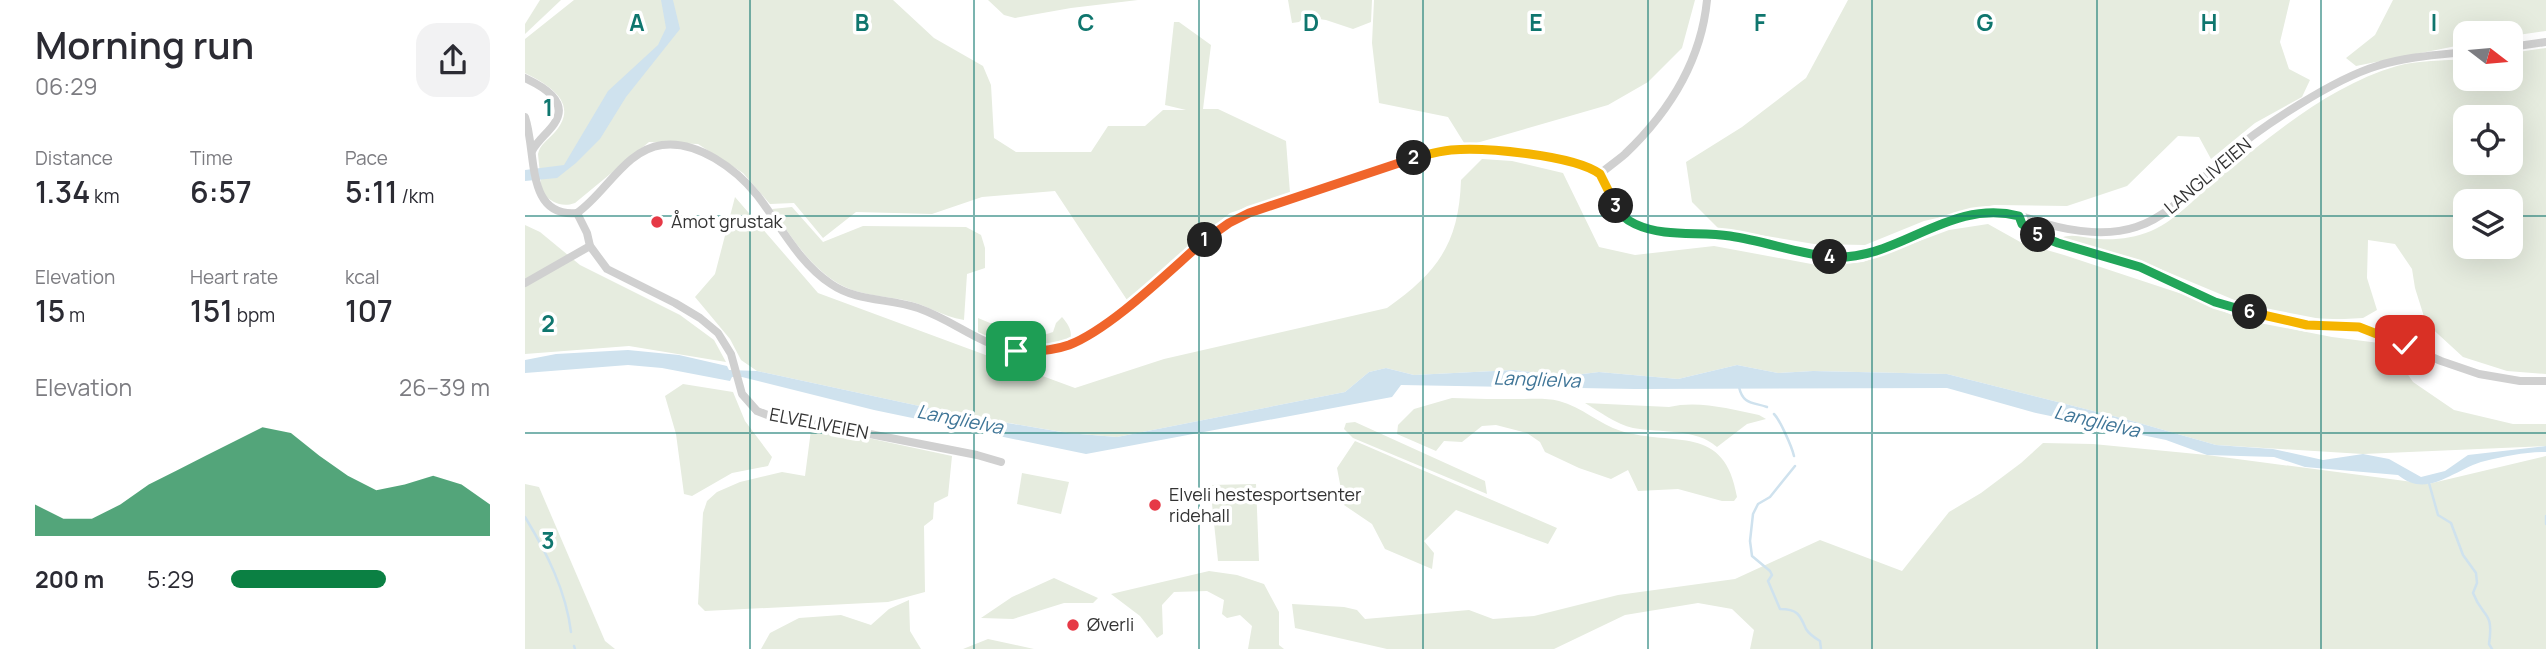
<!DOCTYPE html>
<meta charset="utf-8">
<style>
:root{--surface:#fff;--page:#f2f2f3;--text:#2b2b33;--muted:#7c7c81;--accent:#0b8043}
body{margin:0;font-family:Manrope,sans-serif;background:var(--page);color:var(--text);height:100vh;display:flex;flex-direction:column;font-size:26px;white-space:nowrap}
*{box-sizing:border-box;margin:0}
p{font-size:23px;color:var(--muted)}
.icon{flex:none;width:38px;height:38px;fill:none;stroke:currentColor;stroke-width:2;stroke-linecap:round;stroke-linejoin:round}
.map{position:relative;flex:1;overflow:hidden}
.sheet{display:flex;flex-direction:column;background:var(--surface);width:525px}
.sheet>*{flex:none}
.needle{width:46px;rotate:106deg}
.tools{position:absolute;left:1928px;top:21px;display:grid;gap:14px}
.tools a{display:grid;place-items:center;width:70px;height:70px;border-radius:14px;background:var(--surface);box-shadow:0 7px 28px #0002;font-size:35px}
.pin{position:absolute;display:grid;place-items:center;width:60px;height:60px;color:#fff;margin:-30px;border-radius:14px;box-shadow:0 4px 10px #0006}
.km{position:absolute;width:35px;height:35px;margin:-18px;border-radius:50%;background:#222;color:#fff;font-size:19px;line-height:35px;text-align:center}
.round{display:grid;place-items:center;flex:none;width:74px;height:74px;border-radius:21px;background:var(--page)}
.head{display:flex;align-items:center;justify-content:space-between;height:119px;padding:0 35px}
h1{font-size:38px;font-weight:600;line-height:52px}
.stats{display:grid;grid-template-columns:repeat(3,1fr);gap:10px;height:119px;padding:7px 35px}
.stats div{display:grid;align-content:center}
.stats b{font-size:30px;font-weight:600}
.stats small{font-size:19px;font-weight:400}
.stats p{font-size:19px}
.chart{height:196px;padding:14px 35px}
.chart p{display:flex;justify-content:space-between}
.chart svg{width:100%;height:126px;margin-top:7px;fill:var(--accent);opacity:.7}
ul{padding:0 35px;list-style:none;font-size:23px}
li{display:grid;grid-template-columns:112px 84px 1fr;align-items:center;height:52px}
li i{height:18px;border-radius:9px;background:var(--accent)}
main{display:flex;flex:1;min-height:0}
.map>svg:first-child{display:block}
.green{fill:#e6ecdf;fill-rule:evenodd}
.water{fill:#cfe2ee}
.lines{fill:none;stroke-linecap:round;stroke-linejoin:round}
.stream{stroke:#cfe2ee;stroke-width:2.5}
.street{stroke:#d0d0d0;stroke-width:8}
.split-1-casing{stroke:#fff;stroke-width:14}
.split-2-casing{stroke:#fff;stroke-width:14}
.split-3-casing{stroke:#fff;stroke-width:14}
.split-4-casing{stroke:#fff;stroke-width:14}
.split-5-casing{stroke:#fff;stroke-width:14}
.split-6-casing{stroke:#fff;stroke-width:14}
.split-7-casing{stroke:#fff;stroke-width:14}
.split-1{stroke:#f0652b;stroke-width:9}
.split-2{stroke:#f0652b;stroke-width:9}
.split-3{stroke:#f5b400;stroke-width:9}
.split-4{stroke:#22a559;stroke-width:9}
.split-5{stroke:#22a559;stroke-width:9}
.split-6{stroke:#22a559;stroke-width:9}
.split-7{stroke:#f5b400;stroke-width:9}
.grid{fill:none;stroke:#0f766e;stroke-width:2;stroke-opacity:0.55}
.poi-dot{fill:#e63946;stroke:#fff;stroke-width:2.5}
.labels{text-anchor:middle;stroke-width:7;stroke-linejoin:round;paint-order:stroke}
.street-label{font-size:18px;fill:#333;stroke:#fff}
.poi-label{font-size:18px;fill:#333;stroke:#fff;text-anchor:start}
.water-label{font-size:19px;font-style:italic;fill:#3f7597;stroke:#fff}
.grid-label{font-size:23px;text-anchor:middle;font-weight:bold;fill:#0f766e;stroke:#fff;stroke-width:7;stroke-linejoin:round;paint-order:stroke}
</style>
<main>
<section class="sheet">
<div class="head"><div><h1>Morning run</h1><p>06:29</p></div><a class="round"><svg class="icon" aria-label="share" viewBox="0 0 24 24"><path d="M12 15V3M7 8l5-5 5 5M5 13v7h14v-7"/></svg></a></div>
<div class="stats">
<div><p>Distance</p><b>1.34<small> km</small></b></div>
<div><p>Time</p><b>6:57</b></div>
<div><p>Pace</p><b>5:11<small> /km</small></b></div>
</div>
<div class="stats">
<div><p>Elevation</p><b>15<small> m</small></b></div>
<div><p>Heart rate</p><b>151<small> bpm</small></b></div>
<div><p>kcal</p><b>107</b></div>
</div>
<div class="chart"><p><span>Elevation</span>26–39 m</p>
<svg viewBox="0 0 160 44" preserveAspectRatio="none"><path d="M0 44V33L10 38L20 38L30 33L40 26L50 21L60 16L70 11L80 6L90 8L100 16L110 23L120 28L130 26L140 23L150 26L160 33V44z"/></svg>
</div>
<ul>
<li><b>200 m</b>5:29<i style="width:60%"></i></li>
</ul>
</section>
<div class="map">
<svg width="2021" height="649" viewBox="0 0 2021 649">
<rect width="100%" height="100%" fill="#fff"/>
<g class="green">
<path d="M 15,0 L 36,0 L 0,34 L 0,24 Z"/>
<path d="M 49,0 L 368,0 L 409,38 L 458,66 L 466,85 L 469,138 L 491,152 L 566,152 L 583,126 L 620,126 L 638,110 L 661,110 L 640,105 L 649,22 L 654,22 L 686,45 L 678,109 L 693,109 L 761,141 L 765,193 L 705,213 L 602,300 L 530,191 L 457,197 L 407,214 L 331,212 L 298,238 L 269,203 L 245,204 L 218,173 L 173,144 L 124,142 L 50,203 C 36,208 28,202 17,194 L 13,154 C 15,144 24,139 30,132 C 55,103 24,85 0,73 L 0,39 Z"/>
<path d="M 463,0 L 613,0 L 546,8 L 490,18 L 479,15 Z"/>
<path d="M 763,0 L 847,0 L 846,22 L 828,29 L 801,20 L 779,17 L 774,22 L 767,23 Z"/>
<path d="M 849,0 L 1170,0 L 1157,48 L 1123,82 L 1083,105 L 941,146 L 923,117 L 854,103 L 847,43 Z"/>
<path d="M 1323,0 L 1765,0 L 1755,42 L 1764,69 L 1785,80 L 1777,97 L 1730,123 L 1686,159 L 1674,137 L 1653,136 L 1602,186 L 1542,206 L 1469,205 L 1399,221 L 1340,245 L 1289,244 L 1193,228 L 1167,202 L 1161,162 L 1217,127 L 1281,78 Z"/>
<path d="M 1868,0 L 2021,0 L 2021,31 L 1986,36 L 1986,33 L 1941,33 L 1941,44 L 1831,66 L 1821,58 L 1850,35 Z"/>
<path d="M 2021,48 L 2021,374 L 1982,371 L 1938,357 L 1901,323 L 1890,288 L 1887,269 L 1870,244 L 1843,240 L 1842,278 L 1852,310 L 1838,318 L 1801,320 L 1719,304 L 1628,266 L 1533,239 C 1546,232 1559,238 1574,239 C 1592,240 1609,238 1626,231 C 1655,218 1673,194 1697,175 C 1750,133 1806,85 1872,66 C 1893,60 1919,61 1941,59 L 1941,79 L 1986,79 L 1986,53 ZM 1941,117 L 1986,117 L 1986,163 L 1941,163 ZM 1941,201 L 1986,201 L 1986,247 L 1941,247 Z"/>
<path d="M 957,159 L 987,161 L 1038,173 L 1074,247 L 1110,255 L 1189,246 L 1297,266 L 1338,262 L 1424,230 L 1463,224 L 1497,243 L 1539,255 L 1657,294 L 1719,320 L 1807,337 L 1862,344 L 1888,382 L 1929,410 L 1988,424 L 2021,424 L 2021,446 L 1838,454 L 1691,445 L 1600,419 L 1422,374 L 1288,371 L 1253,373 L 1212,365 L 1153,379 L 1074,372 L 1041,376 L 989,370 L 889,375 L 861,368 L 844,372 L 820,392 L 592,437 L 543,433 L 436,415 L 232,371 L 216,360 L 205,339 L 170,297 L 190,274 L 210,197 L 293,293 L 550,388 L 639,359 L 862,308 C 913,272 934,243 936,180 Z"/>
<path d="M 267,207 L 298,242 L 338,226 L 441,227 L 456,235 L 460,248 L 460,268 L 442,274 L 439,320 C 416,316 402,305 383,301 C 362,296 339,296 320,287 C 287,271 267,238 247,209 Z"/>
<path d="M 0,225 L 15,232 L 55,265 L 155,315 L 189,340 L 201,362 L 104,346 L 0,354 Z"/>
<path d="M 537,317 C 543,324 548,331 545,340 C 507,353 488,347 453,332 L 453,318 L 477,328 L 522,334 L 528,332 L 531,323 Z"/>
<path d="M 158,384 L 208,392 L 220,421 L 247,457 L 243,466 L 207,473 L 167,496 L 159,494 L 151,434 L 140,396 Z"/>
<path d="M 927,398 C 950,399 973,399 997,399 C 1008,399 1022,398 1034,401 C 1057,407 1074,424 1096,431 C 1149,447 1200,423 1212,497 L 1209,501 L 1197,501 L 1153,489 L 1113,491 L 1103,470 L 1086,479 L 1054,468 L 1020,452 L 1015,442 L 1002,433 L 971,425 L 957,426 L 937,442 L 919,441 L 911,451 L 872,434 L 873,425 L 889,409 Z"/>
<path d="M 1060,403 L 1144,407 C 1173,400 1205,409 1234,415 L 1241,419 L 1222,424 L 1192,447 C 1171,428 1135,433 1108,428 C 1091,424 1075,412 1060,403 Z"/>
<path d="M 830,422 L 960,481 L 962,494 L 828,438 L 819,429 L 821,423 Z"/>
<path d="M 296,428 L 427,456 L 423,496 L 409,503 L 408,519 L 399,526 L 400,592 L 363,602 L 180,611 L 173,604 L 178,513 L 182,501 L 192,492 L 215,482 L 257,472 L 280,476 L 286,430 Z"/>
<path d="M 830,441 L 1032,528 L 1023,544 L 931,510 L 899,541 L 909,553 L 907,569 L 860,549 L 847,524 L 819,505 L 812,468 Z"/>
<path d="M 1518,443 L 1568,444 L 1682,455 L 1903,484 L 2021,456 L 2021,649 L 1225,649 L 1229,630 L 1207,609 L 1173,603 L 1100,615 L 1029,649 L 862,649 L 770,628 L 767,604 L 819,607 L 832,610 L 840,619 L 944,610 L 968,619 L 1009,616 L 1093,595 L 1210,579 L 1295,540 L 1377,571 L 1424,512 L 1456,493 L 1496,463 Z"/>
<path d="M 497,473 L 544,482 L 536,514 L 492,504 Z"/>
<path d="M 0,484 L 14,487 L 80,641 L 90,649 L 0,649 Z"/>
<path d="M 731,484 L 734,561 L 693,561 L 685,485 Z"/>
<path d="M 684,571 L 712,575 L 739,584 L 754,612 L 754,645 L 759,649 L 723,649 L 727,626 L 715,615 L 702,618 L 697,614 L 699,600 L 682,591 L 649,592 L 637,605 L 638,634 L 632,638 L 615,616 L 586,594 Z"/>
<path d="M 529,578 L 573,598 L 568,603 L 539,603 L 488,619 L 456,618 L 487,597 Z"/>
<path d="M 384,600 L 385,631 L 396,649 L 236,649 L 245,633 L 274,618 L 316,615 L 346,625 L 364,609 Z"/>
<path d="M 463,639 L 509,649 L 438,649 Z"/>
</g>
<g class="water">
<path d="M 136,0 L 148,0 L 155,29 L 101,97 L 75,139 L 51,163 L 32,178 L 0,181 L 0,170 L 39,165 L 83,91 L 133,45 L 141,28 Z"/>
<path d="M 103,350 L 154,355 L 202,366 L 204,370 L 232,371 L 436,415 L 542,433 L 592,437 L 820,392 L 844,372 L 861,368 L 889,375 L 989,370 L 1041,376 L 1074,372 L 1153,379 L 1212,365 L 1253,373 L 1288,371 L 1422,374 L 1600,419 L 1691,445 L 1748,449 L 1798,460 L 1838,454 L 1864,459 L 1896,477 L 1920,471 L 1943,455 L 2021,446 L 2021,452 C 2001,452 1980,456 1960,461 C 1930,468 1903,500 1873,475 L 1780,467 L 1749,457 L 1682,455 L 1641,440 L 1511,413 L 1422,388 L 1110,389 L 876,385 L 867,397 L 561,454 L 349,410 L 217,377 L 207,377 L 205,381 L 137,368 L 103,365 L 0,373 L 0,360 L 31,354 Z"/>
</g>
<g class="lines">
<g class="stream">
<path d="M 1214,387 C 1218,405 1228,402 1242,407"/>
<path d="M 1249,414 C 1255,420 1267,447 1269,456"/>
<path d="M 1270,466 L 1245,497 L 1233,504 L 1228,514 L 1225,541 L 1227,556 L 1245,571 L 1247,575 L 1243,581 L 1255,609 C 1273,609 1275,615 1281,629 C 1284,634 1290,638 1295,641 L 1296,649"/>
<path d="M 1904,483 L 1913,515 L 1926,523 L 1938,555 L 1951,573 L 1952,583 L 1948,593 C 1958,619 1969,610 1964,644 L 1967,649"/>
<path d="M 2021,516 L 2021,524"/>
<path d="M 0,517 C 22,553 41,591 46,632"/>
<path d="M 49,646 L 50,649"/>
</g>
<g class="street">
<path d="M 1986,47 L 2021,42"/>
<path d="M 0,78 C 17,86 45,101 29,124 C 22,134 13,140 7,151"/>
<path d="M 0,117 C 12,152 0,218 52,213"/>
<path d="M 1075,174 C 1083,167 1092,161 1100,154 C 1144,112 1176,62 1182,0"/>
<path d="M 52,213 C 81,193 100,150 137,145 C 172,140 211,169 232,195 C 256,226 273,262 306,284 C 332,302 364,298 393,308 C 444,326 470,363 531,349 C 561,342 585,321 607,302 C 642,272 676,238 716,216 L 882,160 L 924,150 L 950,149 L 1004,155 L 1046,163 L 1075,174 C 1085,190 1089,212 1106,222 C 1135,239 1173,230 1205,236 C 1250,243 1295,265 1341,255 C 1383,245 1419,212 1465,212 C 1485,211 1503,219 1522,224 C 1549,232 1584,236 1611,227 C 1649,215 1673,180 1702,156 C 1737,126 1809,79 1852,66 C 1880,57 1911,55 1941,52"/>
<path d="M 52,213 L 62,233 L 65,246 L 82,269 L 150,303 L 175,318 L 193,333 L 206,354 L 217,394 L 232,411 L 253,419 L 309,427 L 452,455 L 476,462"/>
<path d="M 1494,216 L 1497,224 L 1518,237 L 1625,271 L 1699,305 L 1782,325 L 1840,328 L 1916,361 L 1954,374 L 1995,381 L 2021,381"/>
<path d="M 0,283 L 65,246"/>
</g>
</g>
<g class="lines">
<defs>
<path id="split-1" d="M 491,351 C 510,352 527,351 544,345 C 587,328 644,271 680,240"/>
<path id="split-2" d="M 680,240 L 704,223 L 724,213 L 889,158"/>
<path id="split-3" d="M 889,158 C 901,155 914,151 926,150 C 959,147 1049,155 1075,174 L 1091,206"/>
<path id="split-4" d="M 1091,206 C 1095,214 1101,220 1110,224 C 1140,238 1174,231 1205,236 C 1239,241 1271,253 1305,257"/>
<path id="split-5" d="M 1305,257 C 1374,262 1422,198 1494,216 L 1497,224 L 1513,235"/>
<path id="split-6" d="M 1513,235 L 1533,243 L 1615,267 L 1690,302 L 1725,312"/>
<path id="split-7" d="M 1725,312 L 1782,325 L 1834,327 L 1880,345"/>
</defs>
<use href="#split-1" class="split-1-casing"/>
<use href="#split-2" class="split-2-casing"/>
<use href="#split-3" class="split-3-casing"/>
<use href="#split-4" class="split-4-casing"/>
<use href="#split-5" class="split-5-casing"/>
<use href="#split-6" class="split-6-casing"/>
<use href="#split-7" class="split-7-casing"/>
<use href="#split-1" class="split-1"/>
<use href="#split-2" class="split-2"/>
<use href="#split-3" class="split-3"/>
<use href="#split-4" class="split-4"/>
<use href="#split-5" class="split-5"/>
<use href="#split-6" class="split-6"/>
<use href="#split-7" class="split-7"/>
</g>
<path class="grid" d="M 225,0 L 225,649M 449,0 L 449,649M 674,0 L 674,649M 898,0 L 898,649M 1123,0 L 1123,649M 1347,0 L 1347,649M 1572,0 L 1572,649M 1796,0 L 1796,649M 0,216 L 1941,216M 1986,216 L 2021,216M 0,433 L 2021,433"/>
<g class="poi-dot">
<circle cx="132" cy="222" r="7"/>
<circle cx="630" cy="505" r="7"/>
<circle cx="548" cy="625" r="7"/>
</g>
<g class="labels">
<g class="street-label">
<text transform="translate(1683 176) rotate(-40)" y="6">LANGLIVEIEN</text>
<text transform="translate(294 424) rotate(11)" y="6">ELVELIVEIEN</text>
</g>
<g class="poi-label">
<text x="146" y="228">Åmot grustak</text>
<text x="644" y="501">Elveli hestesportsenter<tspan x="644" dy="21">ridehall</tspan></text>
<text x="562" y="631">Øverli</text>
</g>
<g class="water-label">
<text transform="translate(1012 379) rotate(2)" y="7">Langlielva</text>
<text transform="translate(435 419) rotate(11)" y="7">Langlielva</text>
<text transform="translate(1572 421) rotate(13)" y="7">Langlielva</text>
</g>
</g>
<g class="grid-label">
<text x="112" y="31">A</text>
<text x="337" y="31">B</text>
<text x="561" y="31">C</text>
<text x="786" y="31">D</text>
<text x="1011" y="31">E</text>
<text x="1235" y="31">F</text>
<text x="1460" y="31">G</text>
<text x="1684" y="31">H</text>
<text x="1909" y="31">I</text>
<text x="23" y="116">1</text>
<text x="23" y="332">2</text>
<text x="23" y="549">3</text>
</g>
</svg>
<div class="tools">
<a><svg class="needle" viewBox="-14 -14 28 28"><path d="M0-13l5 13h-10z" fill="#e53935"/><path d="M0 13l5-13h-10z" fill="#7c7c81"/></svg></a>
<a><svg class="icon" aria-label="locate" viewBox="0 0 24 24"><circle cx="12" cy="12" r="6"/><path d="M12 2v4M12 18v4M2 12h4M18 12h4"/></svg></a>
<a><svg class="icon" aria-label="layers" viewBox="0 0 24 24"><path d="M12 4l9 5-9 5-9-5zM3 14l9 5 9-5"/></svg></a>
</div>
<div class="pin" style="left:491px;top:351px;background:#1e9e55"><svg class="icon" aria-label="arrive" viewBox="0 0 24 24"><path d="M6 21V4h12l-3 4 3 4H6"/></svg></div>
<div class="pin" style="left:1880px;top:345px;background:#d93025"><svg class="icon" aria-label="check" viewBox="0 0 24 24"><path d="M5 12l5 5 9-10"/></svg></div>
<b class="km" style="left:680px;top:240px">1</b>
<b class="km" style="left:889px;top:158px">2</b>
<b class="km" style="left:1091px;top:206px">3</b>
<b class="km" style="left:1305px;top:257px">4</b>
<b class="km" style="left:1513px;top:235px">5</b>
<b class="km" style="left:1725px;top:312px">6</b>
</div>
</main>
